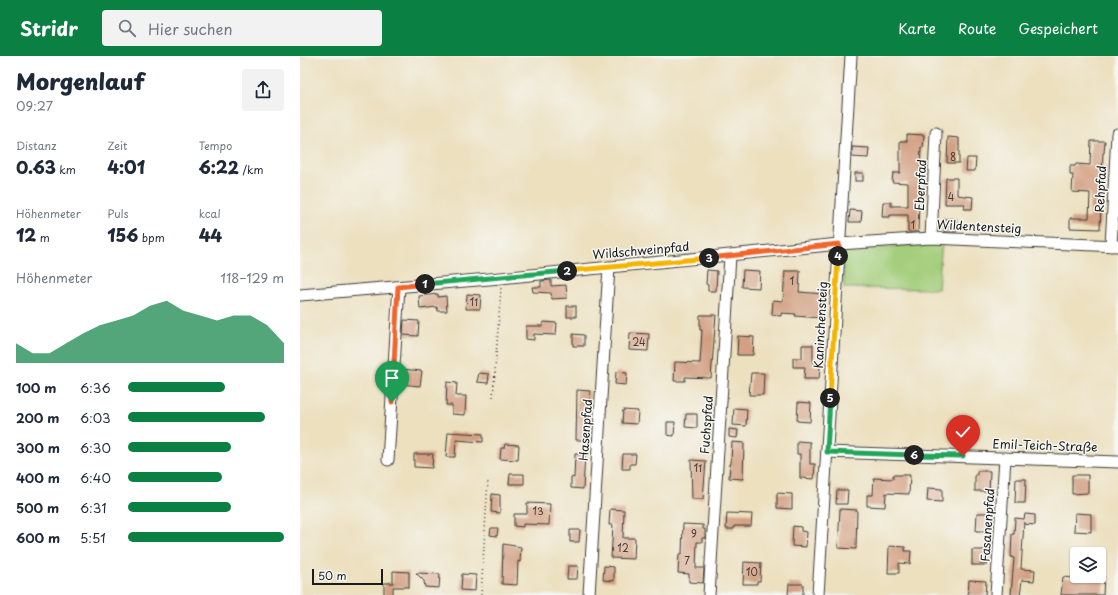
<!DOCTYPE html>
<html lang="de">
<meta charset="utf-8">
<style>
:root{--surface:#fff;--page:#f2f2f3;--text:#1f2937;--muted:#747a83;--accent:#0b8043}
body{margin:0;font-family:"Playpen Sans",sans-serif;background:var(--page);color:var(--text);height:100vh;display:flex;flex-direction:column;font-size:15px;white-space:nowrap}
*{box-sizing:border-box;margin:0}
p{font-size:13px;color:var(--muted)}
.icon{flex:none;width:22px;height:22px;fill:none;stroke:currentColor;stroke-width:2;stroke-linecap:round;stroke-linejoin:round}
.map{position:relative;flex:1;overflow:hidden}
.drawer{display:flex;flex-direction:column;background:var(--surface);width:300px}
.drawer>*{flex:none}
.tools{position:absolute;left:770px;top:491px;display:grid;gap:8px}
.tools a{display:grid;place-items:center;width:36px;height:36px;border-radius:4px;background:var(--surface);box-shadow:0 1px 3px #0004;font-size:20px}
.scale{position:absolute;left:12px;bottom:10px;width:71px;box-sizing:border-box;padding-left:4px;border:2px solid #1c1c1c;border-top:0;font-size:11px;line-height:14px;white-space:nowrap;color:#1c1c1c;-webkit-text-stroke:3px #f6f6f2;paint-order:stroke}
.pin{position:absolute;display:grid;place-items:center;width:34px;height:34px;color:#fff;margin:-41px -17px;border-radius:50% 50% 50% 0;rotate:-45deg;box-shadow:0 0 4px #0007}
.pin .icon{rotate:45deg}
.km{position:absolute;width:20px;height:20px;margin:-10px;border-radius:50%;background:#222;color:#fff;font-size:11px;line-height:20px;text-align:center}
.round{display:grid;place-items:center;flex:none;width:42px;height:42px;border-radius:4px;background:var(--page)}
.summary{display:flex;align-items:center;justify-content:space-between;height:68px;padding:0 16px}
h1{font-size:22px;font-weight:800;line-height:30px}
.stats{display:grid;grid-template-columns:repeat(3,1fr);gap:6px;height:68px;padding:4px 16px}
.stats div{display:grid;align-content:center}
.stats b{font-size:17px;font-weight:800}
.stats small{font-size:11px;font-weight:400}
.stats p{font-size:11px}
.chart{height:112px;padding:8px 16px}
.chart p{display:flex;justify-content:space-between}
.chart svg{width:100%;height:72px;margin-top:4px;fill:var(--accent);opacity:.7}
ul{padding:0 16px;list-style:none;font-size:13px}
li{display:grid;grid-template-columns:64px 48px 1fr;align-items:center;height:30px}
li i{height:10px;border-radius:5px;background:var(--accent)}
header{display:flex;align-items:center;gap:24px;box-sizing:border-box;height:56px;padding:0 20px;background:var(--accent);color:#fff}
header strong{font-size:19px}
nav{display:flex;gap:22px;margin-inline-start:auto;font-size:14px}
.search{width:280px;height:36px;background:var(--page);display:flex;align-items:center;gap:10px;box-sizing:border-box;padding:0 14px;border-radius:4px;color:var(--muted);font-size:15px}
main{display:flex;flex:1;min-height:0}
.map>svg:first-child{display:block}
.green{fill:#a4ce7b;stroke:#60754c}
.building{fill:#d3a083}
.lines{fill:none;stroke-linecap:round;stroke-linejoin:round}
.minor-casing{stroke:#3b3934;stroke-width:13}
.path{stroke:#3b3934;stroke-width:1.5;stroke-dasharray:1 3;stroke-linecap:butt}
.minor{stroke:#fff;stroke-width:11}
.split-1-casing{stroke:#fff;stroke-width:8}
.split-2-casing{stroke:#fff;stroke-width:8}
.split-3-casing{stroke:#fff;stroke-width:8}
.split-4-casing{stroke:#fff;stroke-width:8}
.split-5-casing{stroke:#fff;stroke-width:8}
.split-6-casing{stroke:#fff;stroke-width:8}
.split-7-casing{stroke:#fff;stroke-width:8}
.split-1{stroke:#f0652b;stroke-width:5}
.split-2{stroke:#22a559;stroke-width:5}
.split-3{stroke:#f5b400;stroke-width:5}
.split-4{stroke:#f0652b;stroke-width:5}
.split-5{stroke:#f5b400;stroke-width:5}
.split-6{stroke:#22a559;stroke-width:5}
.split-7{stroke:#22a559;stroke-width:5}
.labels{text-anchor:middle;stroke-width:3;stroke-linejoin:round;paint-order:stroke}
.number-label{font-size:10px;fill:#4a3d36}
.street-label{font-size:12px;fill:#1c1c1c;stroke:#f6f6f2}
</style>
<header>
<strong>Stridr</strong>
<div class="search"><svg class="icon" aria-label="search" viewBox="0 0 24 24"><circle cx="10" cy="10" r="6"/><path d="M15 15l6 6"/></svg>Hier suchen</div>
<nav><a>Karte</a><a>Route</a><a>Gespeichert</a></nav>
</header>
<main>
<section class="drawer">
<div class="summary"><div><h1>Morgenlauf</h1><p>09:27</p></div><a class="round"><svg class="icon" aria-label="share" viewBox="0 0 24 24"><path d="M12 15V3M7 8l5-5 5 5M5 13v7h14v-7"/></svg></a></div>
<div class="stats">
<div><p>Distanz</p><b>0.63<small> km</small></b></div>
<div><p>Zeit</p><b>4:01</b></div>
<div><p>Tempo</p><b>6:22<small> /km</small></b></div>
</div>
<div class="stats">
<div><p>Höhenmeter</p><b>12<small> m</small></b></div>
<div><p>Puls</p><b>156<small> bpm</small></b></div>
<div><p>kcal</p><b>44</b></div>
</div>
<div class="chart"><p><span>Höhenmeter</span>118–129 m</p>
<svg viewBox="0 0 160 44" preserveAspectRatio="none"><path d="M0 44V32L10 38L20 38L30 32L40 26L50 21L60 18L70 15L80 9L90 6L100 12L110 15L120 18L130 15L140 15L150 21L160 32V44z"/></svg>
</div>
<ul>
<li><b>100 m</b>6:36<i style="width:62%"></i></li>
<li><b>200 m</b>6:03<i style="width:88%"></i></li>
<li><b>300 m</b>6:30<i style="width:66%"></i></li>
<li><b>400 m</b>6:40<i style="width:60%"></i></li>
<li><b>500 m</b>6:31<i style="width:66%"></i></li>
<li><b>600 m</b>5:51<i style="width:100%"></i></li>
</ul>
</section>
<div class="map">
<svg width="818" height="539" viewBox="0 0 818 539">
<rect width="100%" height="100%" fill="#f6f6f2"/>
<filter id="ink" filterUnits="userSpaceOnUse"><feTurbulence type="fractalNoise" baseFrequency=".025" numOctaves="2"/><feDisplacementMap in="SourceGraphic" scale="8" xChannelSelector="R" yChannelSelector="G"/><feConvolveMatrix kernelMatrix="1 2 1 2 8 2 1 2 1" color-interpolation-filters="sRGB"/></filter>
<filter id="wash" filterUnits="userSpaceOnUse"><feTurbulence type="fractalNoise" baseFrequency=".012" numOctaves="4" result="noise"/><feDisplacementMap in="SourceGraphic" scale="16" xChannelSelector="R" yChannelSelector="G"/><feGaussianBlur stdDeviation="0.9" result="paint"/><feColorMatrix in="noise" values="0 0 0 0 0 0 0 0 0 0 0 0 0 0 0 0 0 1.4 0 .05"/><feComposite in="paint" operator="in"/></filter>
<g filter="url(#wash)">
<rect width="100%" height="100%" fill="#ece0bf"/>
<path class="green" d="M 642,187 L 638,233 L 544,232 L 543,194 Z"/>
<g id="blocks">
<g class="building">
<path d="M 607,78 L 624,79 L 623,92 L 621,91 L 618,176 L 608,176 L 608,159 L 590,159 L 590,161 L 582,161 L 583,146 L 591,146 L 591,150 L 608,150 L 608,127 L 592,126 L 593,117 L 600,117 L 600,85 L 607,85 Z"/>
<path d="M 648,81 L 659,82 L 659,107 L 647,107 Z"/>
<path d="M 791,85 L 805,85 L 804,97 L 803,97 L 800,173 L 770,172 L 770,162 L 789,162 L 790,137 L 772,136 L 773,119 L 770,119 L 770,110 L 775,110 L 776,108 L 790,109 Z"/>
<path d="M 552,91 L 569,92 L 568,102 L 552,101 Z"/>
<path d="M 667,102 L 676,102 L 675,115 L 666,115 Z"/>
<rect x="555" y="117" width="8" height="8"/>
<path d="M 646,122 L 657,122 L 657,139 L 673,141 L 672,153 L 664,153 L 665,148 L 645,148 Z"/>
<path d="M 550,154 L 562,155 L 561,166 L 549,166 Z"/>
<rect x="644" y="163" width="12" height="13"/>
<path d="M 407,214 L 417,215 L 416,235 L 408,235 L 408,229 L 406,228 Z"/>
<path d="M 443,214 L 460,215 L 459,232 L 442,231 Z"/>
<path d="M 485,215 L 500,215 L 499,236 L 524,238 L 522,262 L 495,260 L 496,258 L 481,257 L 481,260 L 472,259 L 473,244 L 483,245 Z"/>
<path d="M 251,224 L 251,230 L 266,229 L 267,242 L 252,243 L 251,237 L 233,236 L 232,231 L 241,231 L 241,225 Z"/>
<path d="M 138,238 L 138,241 L 146,240 L 147,255 L 138,255 L 137,251 L 120,253 L 119,240 Z"/>
<path d="M 167,238 L 181,239 L 180,253 L 166,253 Z"/>
<rect x="267" y="250" width="9" height="11"/>
<path d="M 400,259 L 416,259 L 411,322 L 385,321 L 385,325 L 374,325 L 375,306 L 400,307 L 402,274 L 400,274 Z"/>
<path d="M 104,264 L 119,265 L 118,280 L 103,279 Z"/>
<path d="M 243,266 L 257,267 L 256,279 L 234,278 L 234,284 L 226,283 L 226,270 L 243,270 Z"/>
<path d="M 330,277 L 349,278 L 348,295 L 329,294 Z"/>
<path d="M 273,278 L 284,279 L 284,290 L 273,290 Z"/>
<path d="M 438,280 L 454,281 L 453,299 L 437,299 Z"/>
<path d="M 502,289 L 513,289 L 513,309 L 520,310 L 519,323 L 504,323 L 505,311 L 493,311 L 493,302 L 502,302 Z"/>
<path d="M 101,313 L 122,315 L 120,330 L 100,328 Z"/>
<path d="M 316,316 L 327,317 L 326,329 L 315,328 Z"/>
<path d="M 179,317 L 189,318 L 188,327 L 177,326 Z"/>
<path d="M 451,317 L 464,317 L 463,339 L 449,339 Z"/>
<path d="M 147,326 L 157,327 L 156,340 L 166,340 L 165,359 L 152,358 L 152,349 L 146,349 Z"/>
<path d="M 277,334 L 290,335 L 287,384 L 276,384 Z"/>
<path d="M 498,346 L 511,347 L 510,366 L 497,365 Z"/>
<path d="M 434,352 L 447,353 L 446,370 L 433,369 Z"/>
<path d="M 323,354 L 338,355 L 337,368 L 322,367 Z"/>
<path d="M 386,358 L 397,358 L 397,372 L 385,371 Z"/>
<path d="M 367,366 L 375,366 L 374,380 L 367,379 Z"/>
<path d="M 429,373 L 438,374 L 437,382 L 429,381 Z"/>
<path d="M 148,376 L 183,378 L 183,386 L 156,384 L 155,401 L 146,401 Z"/>
<path d="M 497,385 L 510,386 L 510,408 L 515,408 L 514,423 L 500,422 L 500,398 L 497,398 Z"/>
<path d="M 432,386 L 444,387 L 443,423 L 429,422 L 430,408 L 431,408 Z"/>
<path d="M 205,388 L 219,389 L 218,404 L 200,403 L 201,392 L 204,392 Z"/>
<path d="M 114,398 L 133,398 L 132,412 L 114,411 Z"/>
<path d="M 275,398 L 285,398 L 283,433 L 271,432 L 271,421 L 274,422 Z"/>
<path d="M 323,398 L 336,398 L 335,408 L 330,408 L 330,413 L 322,413 Z"/>
<path d="M 391,404 L 406,405 L 403,443 L 392,443 Z"/>
<path d="M 677,415 L 690,415 L 689,435 L 675,435 L 675,419 L 677,419 Z"/>
<path d="M 210,418 L 224,418 L 224,428 L 209,428 Z"/>
<path d="M 593,419 L 610,419 L 609,438 L 586,437 L 585,451 L 567,450 L 567,439 L 573,439 L 574,422 L 593,423 Z"/>
<path d="M 772,419 L 788,419 L 788,437 L 772,438 Z"/>
<path d="M 716,423 L 726,423 L 725,447 L 715,447 Z"/>
<path d="M 628,432 L 642,433 L 642,446 L 627,445 Z"/>
<path d="M 537,434 L 548,434 L 547,448 L 536,448 Z"/>
<path d="M 477,437 L 492,438 L 492,453 L 477,452 Z"/>
<path d="M 192,438 L 200,439 L 200,457 L 191,456 Z"/>
<path d="M 227,447 L 250,448 L 249,469 L 223,468 L 223,471 L 214,470 L 214,458 L 227,458 Z"/>
<path d="M 310,453 L 324,454 L 323,482 L 335,482 L 334,503 L 311,502 L 313,469 L 309,469 Z"/>
<path d="M 540,453 L 557,454 L 556,493 L 538,492 Z"/>
<path d="M 427,457 L 452,458 L 451,470 L 434,470 L 434,473 L 426,473 Z"/>
<path d="M 677,457 L 689,457 L 688,475 L 676,475 Z"/>
<path d="M 775,457 L 791,458 L 791,476 L 774,475 Z"/>
<path d="M 725,458 L 735,459 L 735,469 L 724,468 L 724,466 L 721,513 L 735,514 L 734,525 L 722,524 L 720,539 L 711,539 L 714,502 L 711,501 L 712,478 L 714,478 L 715,462 L 724,463 Z"/>
<path d="M 383,468 L 403,469 L 403,473 L 405,473 L 405,482 L 402,482 L 402,486 L 397,486 L 396,512 L 404,512 L 403,527 L 389,526 L 389,518 L 378,517 L 379,498 L 382,498 Z"/>
<path d="M 493,470 L 501,471 L 501,475 L 507,476 L 506,491 L 492,490 Z"/>
<path d="M 191,472 L 198,472 L 197,480 L 190,479 Z"/>
<path d="M 270,474 L 280,474 L 279,486 L 270,486 Z"/>
<path d="M 203,488 L 221,491 L 220,506 L 218,505 L 217,529 L 202,528 Z"/>
<path d="M 589,490 L 605,491 L 605,495 L 611,495 L 610,508 L 599,507 L 599,517 L 588,517 Z"/>
<rect x="672" y="494" width="15" height="15"/>
<path d="M 444,506 L 461,507 L 460,525 L 457,525 L 457,528 L 443,528 Z"/>
<path d="M 268,510 L 278,510 L 277,523 L 267,523 Z"/>
<path d="M 304,510 L 314,511 L 314,525 L 303,524 Z"/>
<path d="M 93,515 L 109,516 L 109,531 L 93,531 L 93,539 L 84,539 L 84,527 L 93,527 Z"/>
<path d="M 116,517 L 140,518 L 139,532 L 125,531 L 124,525 Z"/>
<path d="M 162,518 L 176,519 L 175,535 L 161,534 Z"/>
<path d="M 772,520 L 804,520 L 803,539 L 761,539 L 763,521 L 772,522 Z"/>
<path d="M 669,524 L 686,525 L 685,539 L 668,539 Z"/>
<path d="M 489,528 L 503,528 L 503,539 L 488,539 Z"/>
</g>
</g>
</g>
<g filter="url(#ink)">
<use href="#blocks" fill-opacity="0" stroke="#3b3934" stroke-width="1"/>
<g class="lines">
<defs>
<g id="minor">
<path d="M 631,182 L 636,77"/>
<path d="M 811,190 L 817,78"/>
<path d="M 0,239 L 201,222 L 539,188 L 631,182 L 818,190"/>
<path d="M 527,396 L 818,406"/>
<path d="M 88,404 L 99,231"/>
<path d="M 289,539 L 309,211"/>
<path d="M 409,539 L 430,200"/>
<path d="M 518,539 L 551,0"/>
<path d="M 696,539 L 705,402"/>
</g>
</defs>
<use href="#minor" class="minor-casing"/>
<g class="path">
<path d="M 193,341 L 201,232"/>
<path d="M 181,539 L 188,424"/>
</g>
<use href="#minor" class="minor"/>
</g>
</g>
<g class="lines" filter="url(#ink)">
<defs>
<path id="split-1" d="M 92,346 L 98,231 L 125,228"/>
<path id="split-2" d="M 125,228 L 267,215"/>
<path id="split-3" d="M 267,215 L 409,202"/>
<path id="split-4" d="M 409,202 L 539,188 L 538,200"/>
<path id="split-5" d="M 530,342 L 538,200"/>
<path id="split-6" d="M 530,342 L 527,396 L 614,399"/>
<path id="split-7" d="M 614,399 L 663,400"/>
</defs>
<use href="#split-1" class="split-1-casing"/>
<use href="#split-2" class="split-2-casing"/>
<use href="#split-3" class="split-3-casing"/>
<use href="#split-4" class="split-4-casing"/>
<use href="#split-5" class="split-5-casing"/>
<use href="#split-6" class="split-6-casing"/>
<use href="#split-7" class="split-7-casing"/>
<use href="#split-1" class="split-1"/>
<use href="#split-2" class="split-2"/>
<use href="#split-3" class="split-3"/>
<use href="#split-4" class="split-4"/>
<use href="#split-5" class="split-5"/>
<use href="#split-6" class="split-6"/>
<use href="#split-7" class="split-7"/>
</g>
<g class="labels">
<g class="number-label">
<text x="653" y="105">8</text>
<text x="651" y="145">4</text>
<text x="613" y="173">1</text>
<text x="492" y="229">1</text>
<text x="174" y="250">11</text>
<text x="339" y="290">24</text>
<text x="398" y="416">11</text>
<text x="238" y="459">13</text>
<text x="394" y="482">9</text>
<text x="323" y="496">12</text>
<text x="387" y="509">7</text>
<text x="452" y="520">10</text>
</g>
<g class="street-label">
<text transform="translate(621 129) rotate(-87)" y="4">Eberpfad</text>
<text transform="translate(801 133) rotate(-87)" y="4">Rehpfad</text>
<text transform="translate(679 171) rotate(3)" y="4">Wildentensteig</text>
<text transform="translate(341 195) rotate(-5)" y="4">Wildschweinpfad</text>
<text transform="translate(521 269) rotate(-87)" y="4">Kaninchensteig</text>
<text transform="translate(407 369) rotate(-86)" y="4">Fuchspfad</text>
<text transform="translate(286 374) rotate(-86)" y="4">Hasenpfad</text>
<text transform="translate(745 390) rotate(2)" y="4">Emil-Teich-Straße</text>
<text transform="translate(688 469) rotate(-86)" y="4">Fasanenpfad</text>
</g>
</g>
</svg>
<div class="tools">
<a><svg class="icon" aria-label="layers" viewBox="0 0 24 24"><path d="M12 4l9 5-9 5-9-5zM3 14l9 5 9-5"/></svg></a>
</div>
<div class="scale">50 m</div>
<div class="pin" style="left:92px;top:346px;background:#1e9e55"><svg class="icon" aria-label="arrive" viewBox="0 0 24 24"><path d="M6 21V4h12l-3 4 3 4H6"/></svg></div>
<div class="pin" style="left:663px;top:400px;background:#d93025"><svg class="icon" aria-label="check" viewBox="0 0 24 24"><path d="M5 12l5 5 9-10"/></svg></div>
<b class="km" style="left:125px;top:228px">1</b>
<b class="km" style="left:267px;top:215px">2</b>
<b class="km" style="left:409px;top:202px">3</b>
<b class="km" style="left:538px;top:200px">4</b>
<b class="km" style="left:530px;top:342px">5</b>
<b class="km" style="left:614px;top:399px">6</b>
</div>
</main>
